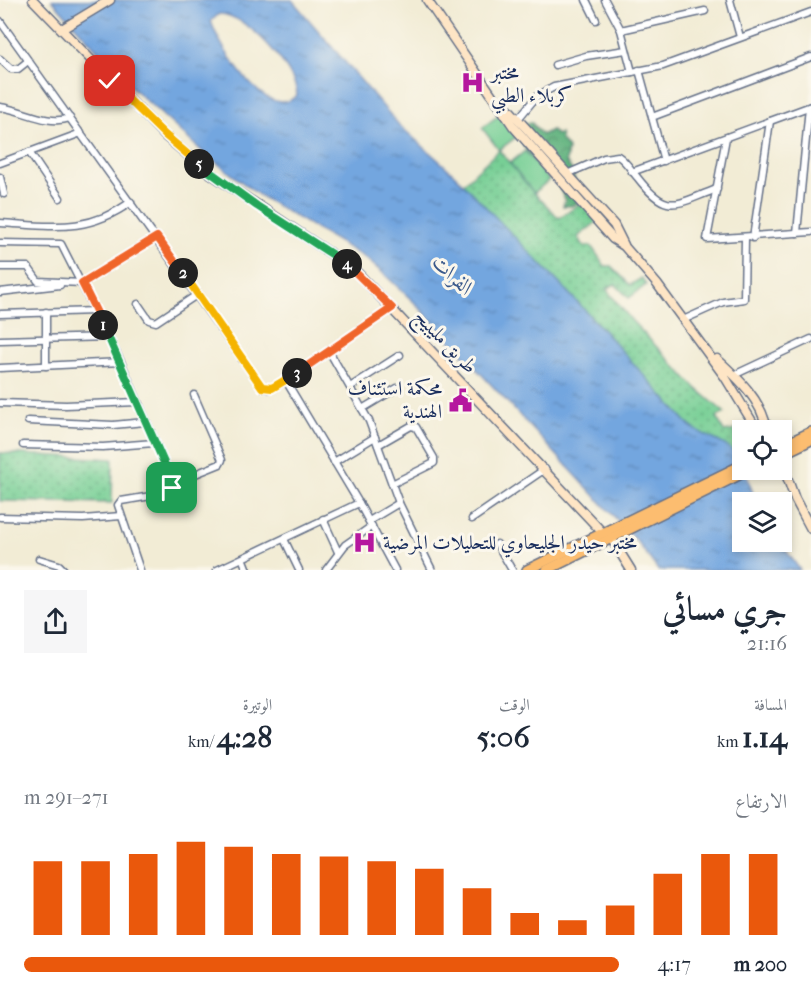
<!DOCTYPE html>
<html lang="ar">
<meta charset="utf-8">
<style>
:root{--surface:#fff;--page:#f6f6f7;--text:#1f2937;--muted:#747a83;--accent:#ea580c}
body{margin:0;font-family:"IM FELL French Canon",Amiri,serif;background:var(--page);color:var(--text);direction:rtl;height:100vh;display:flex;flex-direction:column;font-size:22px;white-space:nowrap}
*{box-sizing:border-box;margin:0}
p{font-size:20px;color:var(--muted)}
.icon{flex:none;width:33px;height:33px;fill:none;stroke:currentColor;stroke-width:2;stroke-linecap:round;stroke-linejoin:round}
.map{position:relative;height:570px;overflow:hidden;direction:ltr}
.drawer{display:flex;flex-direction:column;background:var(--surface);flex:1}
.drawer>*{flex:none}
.fabs{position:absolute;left:732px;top:420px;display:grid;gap:12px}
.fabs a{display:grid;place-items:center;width:60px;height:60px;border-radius:0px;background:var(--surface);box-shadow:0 3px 9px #0003;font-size:30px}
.pin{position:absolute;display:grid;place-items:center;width:51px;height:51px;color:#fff;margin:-26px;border-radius:12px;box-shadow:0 3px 9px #0006}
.km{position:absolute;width:30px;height:30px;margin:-15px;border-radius:50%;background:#222;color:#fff;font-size:16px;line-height:30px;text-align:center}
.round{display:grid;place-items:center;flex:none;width:63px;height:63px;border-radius:0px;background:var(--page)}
.headline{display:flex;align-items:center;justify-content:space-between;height:102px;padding:0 24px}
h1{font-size:33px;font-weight:800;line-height:45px}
.stats{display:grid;grid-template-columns:repeat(3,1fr);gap:9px;height:102px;padding:6px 24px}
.stats div{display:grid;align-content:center}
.stats b{font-size:30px;font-weight:800}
.stats small{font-size:16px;font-weight:400}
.stats p{font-size:16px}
.chart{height:168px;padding:12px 24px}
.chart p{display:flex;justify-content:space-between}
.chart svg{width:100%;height:108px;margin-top:6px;stroke:var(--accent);stroke-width:6}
ul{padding:0 24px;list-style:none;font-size:20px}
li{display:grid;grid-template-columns:96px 72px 1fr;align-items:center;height:45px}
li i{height:15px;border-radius:8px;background:var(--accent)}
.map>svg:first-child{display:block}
.grass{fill:url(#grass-dots);stroke:#497f7a;stroke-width:1.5}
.forest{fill:url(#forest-crowns);stroke:#3e706e;stroke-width:1.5}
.pitch{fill:#77cf95;stroke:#497f7a;stroke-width:1.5}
.water{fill:url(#water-ripples);stroke:#476a9e;stroke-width:1.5;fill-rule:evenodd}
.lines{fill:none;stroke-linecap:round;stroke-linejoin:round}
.street-casing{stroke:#667188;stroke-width:9}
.secondary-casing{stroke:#667188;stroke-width:11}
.primary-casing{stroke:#667188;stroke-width:12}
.street{stroke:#fff;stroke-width:6}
.secondary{stroke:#fee5c5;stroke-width:8}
.primary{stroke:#fcbd6f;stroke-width:9}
.split-1-casing{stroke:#fff;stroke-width:12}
.split-2-casing{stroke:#fff;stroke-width:12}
.split-3-casing{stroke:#fff;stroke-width:12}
.split-4-casing{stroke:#fff;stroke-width:12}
.split-5-casing{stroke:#fff;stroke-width:12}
.split-6-casing{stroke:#fff;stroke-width:12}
.split-1{stroke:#22a559;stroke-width:8}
.split-2{stroke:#f0652b;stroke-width:8}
.split-3{stroke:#f5b400;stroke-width:8}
.split-4{stroke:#f0652b;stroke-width:8}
.split-5{stroke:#22a559;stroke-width:8}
.split-6{stroke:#f5b400;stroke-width:8}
.labels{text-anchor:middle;stroke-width:6;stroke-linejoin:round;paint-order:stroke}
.poi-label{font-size:20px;fill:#1b2f5e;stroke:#fbf7ec;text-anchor:start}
.street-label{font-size:20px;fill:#1b2f5e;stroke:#fbf7ec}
.water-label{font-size:21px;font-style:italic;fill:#3a598b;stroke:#fbf7ec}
</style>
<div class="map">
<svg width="811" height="570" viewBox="0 0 811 570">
<defs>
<pattern id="grass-dots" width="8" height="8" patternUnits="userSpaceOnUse" patternTransform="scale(1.5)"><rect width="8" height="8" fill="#77cf95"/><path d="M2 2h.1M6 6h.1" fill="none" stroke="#61a87d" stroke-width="1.8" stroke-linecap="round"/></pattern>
<pattern id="forest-crowns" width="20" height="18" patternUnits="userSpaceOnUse" patternTransform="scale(1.5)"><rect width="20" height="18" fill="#61b27e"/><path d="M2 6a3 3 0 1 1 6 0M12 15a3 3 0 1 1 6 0" fill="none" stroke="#4f916a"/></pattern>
<pattern id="water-ripples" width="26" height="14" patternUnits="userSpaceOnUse" patternTransform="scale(1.5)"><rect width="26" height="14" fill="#73a6df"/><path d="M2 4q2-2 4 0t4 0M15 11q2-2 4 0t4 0" fill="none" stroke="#5e88b8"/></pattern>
</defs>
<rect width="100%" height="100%" fill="#fbf7ec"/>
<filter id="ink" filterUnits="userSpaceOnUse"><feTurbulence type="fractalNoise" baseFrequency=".0167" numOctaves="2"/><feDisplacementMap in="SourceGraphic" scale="12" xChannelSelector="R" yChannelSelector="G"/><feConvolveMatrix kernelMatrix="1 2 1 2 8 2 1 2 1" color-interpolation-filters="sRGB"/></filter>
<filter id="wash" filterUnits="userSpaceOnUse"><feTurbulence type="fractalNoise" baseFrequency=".008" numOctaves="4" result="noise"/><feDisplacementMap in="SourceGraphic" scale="24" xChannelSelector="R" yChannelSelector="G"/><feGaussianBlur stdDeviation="1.35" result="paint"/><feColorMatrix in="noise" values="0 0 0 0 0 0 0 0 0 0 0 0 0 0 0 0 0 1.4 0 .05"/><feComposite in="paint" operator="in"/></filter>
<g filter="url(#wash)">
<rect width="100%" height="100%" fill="#f2ecd5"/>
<g class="grass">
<path d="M 499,150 L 534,193 L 559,218 L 583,202 L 599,220 L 578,237 L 584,246 L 591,246 L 605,266 L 611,266 L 630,285 L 642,278 L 646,285 L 629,298 L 615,284 L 606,289 L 632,321 L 696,388 L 725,413 L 717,417 L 724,432 L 736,430 L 741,437 L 739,442 L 742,446 L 742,461 L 739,462 L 718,441 L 704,437 L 690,426 L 581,306 L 463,184 Z"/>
<path d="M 0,453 L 113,459 L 112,503 L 0,501 Z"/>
</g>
<path class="forest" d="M 518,123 L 532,123 L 542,135 L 551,130 L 557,135 L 560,133 L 561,140 L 568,149 L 566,162 L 572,170 L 580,201 L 572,206 L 563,206 L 565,200 L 554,175 L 543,170 L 524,147 L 524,140 Z"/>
<g class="pitch">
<path d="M 499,115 L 516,137 L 499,150 L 482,128 Z"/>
<path d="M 525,151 L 549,180 L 534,193 L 510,163 Z"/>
</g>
<path class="water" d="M 52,0 L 292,0 L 399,125 L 455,175 L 581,306 L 690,426 C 702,435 716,439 728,447 C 743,457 750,486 756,502 L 742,502 L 742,542 L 780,542 L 800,570 L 658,570 L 636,540 L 415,303 L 384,274 L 364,257 L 260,196 L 204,153 L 126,82 ZM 219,14 C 246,13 297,70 297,95 C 268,126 218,45 211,21 Z"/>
</g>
<g filter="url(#ink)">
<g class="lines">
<defs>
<g id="street">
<path d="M 586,0 L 596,20"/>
<path d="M 605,0 L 621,30 L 632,72"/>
<path d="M 730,0 L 740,37"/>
<path d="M 0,21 L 262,387 L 269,389 L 286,381 L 392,308"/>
<path d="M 621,30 L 705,11"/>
<path d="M 0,59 L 11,69 L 18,69 L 28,61"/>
<path d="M 555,65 L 586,56 L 626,50"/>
<path d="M 639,70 L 664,161"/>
<path d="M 0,107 C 23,110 48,126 70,118"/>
<path d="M 652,117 L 811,57"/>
<path d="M 518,119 L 537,96 L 554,87 L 663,66 L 811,12"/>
<path d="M 726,138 L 707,239 L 811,232"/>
<path d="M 29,152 L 60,198"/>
<path d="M 0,163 L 81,133"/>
<path d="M 632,172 L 811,106"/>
<path d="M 567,174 L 604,158 L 618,156 C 626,161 631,170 637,177 C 668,217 675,204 717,189"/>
<path d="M 0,177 L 4,194"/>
<path d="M 0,223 C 52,226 86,234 131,202"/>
<path d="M 797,233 L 809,107"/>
<path d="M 753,238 L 770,121"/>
<path d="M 0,243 L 61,244 L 121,362 L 173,483 L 169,493 L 121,501 L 118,505 L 140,570"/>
<path d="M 0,267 L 28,267 L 38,281 L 82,283 L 157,237"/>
<path d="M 0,292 L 60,285"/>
<path d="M 138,304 L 149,320 L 156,322 L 198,294"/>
<path d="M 46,312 L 46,366"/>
<path d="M 0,314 L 96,311"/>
<path d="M 683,320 L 723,302 L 744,299 L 745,238"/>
<path d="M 0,340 L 109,337"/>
<path d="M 329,351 L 369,421 L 399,503 L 432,570"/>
<path d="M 0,368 L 121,362"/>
<path d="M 736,374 L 811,339"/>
<path d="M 286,381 L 359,503 L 395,570"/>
<path d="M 350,387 L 400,355"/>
<path d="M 0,403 L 66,405 L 137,402"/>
<path d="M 362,409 L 397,388"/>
<path d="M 28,421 L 113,425 L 145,422"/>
<path d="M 23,445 L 103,447 L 154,443"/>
<path d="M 378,445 L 411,426 L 416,427 L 434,458 L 434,463 L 392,484"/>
<path d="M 334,462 L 375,437"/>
<path d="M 173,483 L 220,464 L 222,460 L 194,395"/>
<path d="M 0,517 L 83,519 L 121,516"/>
<path d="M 323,519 L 338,552"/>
<path d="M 472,519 L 545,469"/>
<path d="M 369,521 L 399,503"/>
<path d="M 284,539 L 299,570"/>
<path d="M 497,544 L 512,570"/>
<path d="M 39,559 L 59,565 L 64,570"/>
<path d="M 243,560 L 247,570"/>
<path d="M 217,570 L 359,503"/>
<path d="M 326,570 L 345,545 L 372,526"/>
</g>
<g id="secondary">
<path d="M 33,0 L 165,136 L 211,174 L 354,269 L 603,533"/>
<path d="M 427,0 L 513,126 L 613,239 L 624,246 L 657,284 L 725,377 L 753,423 L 763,430"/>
<path d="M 62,29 L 110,0"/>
<path d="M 503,103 L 614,225 L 624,245"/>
<path d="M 717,359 C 738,378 762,400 767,430"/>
<path d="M 782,463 L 795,499 L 811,529"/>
<path d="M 611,538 L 631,570"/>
</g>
<g id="primary">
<path d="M 782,446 L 811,432"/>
<path d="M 782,454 L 811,440"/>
<path d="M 527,570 L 742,465"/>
<path d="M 547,570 L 749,470"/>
</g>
</defs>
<use href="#street" class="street-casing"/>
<use href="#secondary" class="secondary-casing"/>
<use href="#primary" class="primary-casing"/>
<use href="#street" class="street"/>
<use href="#secondary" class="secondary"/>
<use href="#primary" class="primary"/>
</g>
</g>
<g class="lines" filter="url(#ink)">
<defs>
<path id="split-1" d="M 103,325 L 173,483 L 172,488"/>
<path id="split-2" d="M 103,325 L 82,283 L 157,237 L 183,273"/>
<path id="split-3" d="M 183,273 L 262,387 L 272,388 L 297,373"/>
<path id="split-4" d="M 297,373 L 392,308 L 347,264"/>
<path id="split-5" d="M 199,164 L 257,206 L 347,264"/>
<path id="split-6" d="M 110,81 L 165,135 L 199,164"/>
</defs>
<use href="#split-1" class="split-1-casing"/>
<use href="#split-2" class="split-2-casing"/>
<use href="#split-3" class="split-3-casing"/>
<use href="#split-4" class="split-4-casing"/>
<use href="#split-5" class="split-5-casing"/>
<use href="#split-6" class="split-6-casing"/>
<use href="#split-1" class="split-1"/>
<use href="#split-2" class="split-2"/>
<use href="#split-3" class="split-3"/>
<use href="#split-4" class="split-4"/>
<use href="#split-5" class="split-5"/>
<use href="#split-6" class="split-6"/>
</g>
<defs>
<symbol id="hospital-bare" viewBox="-9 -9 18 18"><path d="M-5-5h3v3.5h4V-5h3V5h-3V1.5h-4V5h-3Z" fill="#b5179e" stroke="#fbf7ec" stroke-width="2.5" paint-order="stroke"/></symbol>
<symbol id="civic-bare" viewBox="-9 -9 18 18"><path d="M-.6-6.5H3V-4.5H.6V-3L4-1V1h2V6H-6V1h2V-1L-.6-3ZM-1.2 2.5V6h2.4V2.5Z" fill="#b5179e" stroke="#fbf7ec" stroke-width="2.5" paint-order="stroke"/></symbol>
</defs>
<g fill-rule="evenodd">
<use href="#hospital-bare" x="456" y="66" width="33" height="33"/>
<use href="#civic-bare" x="444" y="384" width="33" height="33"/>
<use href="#hospital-bare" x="348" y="526" width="33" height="33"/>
</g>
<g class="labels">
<g class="poi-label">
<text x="491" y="79">مختبر<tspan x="491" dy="23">كربلاء الطبي</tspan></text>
<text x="442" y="395" text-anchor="end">محكمة استئناف<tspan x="442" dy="23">الهندية</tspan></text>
<text x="383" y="549">مختبر حيدر الجليحاوي للتحليلات المرضية</text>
</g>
<g class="street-label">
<text transform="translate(446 341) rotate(46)" y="7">طريق مليبيج</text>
</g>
<g class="water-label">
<text transform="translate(453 275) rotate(43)" y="7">الفرات</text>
</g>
</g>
</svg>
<div class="fabs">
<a><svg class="icon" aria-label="locate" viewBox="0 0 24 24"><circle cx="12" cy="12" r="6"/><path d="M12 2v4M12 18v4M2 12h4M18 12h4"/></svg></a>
<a><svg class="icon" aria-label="layers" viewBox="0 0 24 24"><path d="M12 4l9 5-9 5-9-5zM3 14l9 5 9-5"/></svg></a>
</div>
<div class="pin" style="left:172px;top:488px;background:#1e9e55"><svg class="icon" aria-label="arrive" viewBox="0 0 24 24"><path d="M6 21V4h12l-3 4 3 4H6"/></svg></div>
<div class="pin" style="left:110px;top:81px;background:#d93025"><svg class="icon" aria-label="check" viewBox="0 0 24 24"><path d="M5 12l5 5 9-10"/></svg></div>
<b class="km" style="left:103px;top:325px">1</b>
<b class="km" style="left:183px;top:273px">2</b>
<b class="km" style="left:297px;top:373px">3</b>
<b class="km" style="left:347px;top:264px">4</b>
<b class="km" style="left:199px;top:164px">5</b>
</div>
<section class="drawer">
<div class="headline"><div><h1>جري مسائي</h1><p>21:16</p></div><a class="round"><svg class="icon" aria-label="share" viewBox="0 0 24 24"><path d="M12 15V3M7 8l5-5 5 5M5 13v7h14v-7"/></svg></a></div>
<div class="stats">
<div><p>المسافة</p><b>1.14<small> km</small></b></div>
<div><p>الوقت</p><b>5:06</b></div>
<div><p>الوتيرة</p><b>4:28<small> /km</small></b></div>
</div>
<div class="chart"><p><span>الارتفاع</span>271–291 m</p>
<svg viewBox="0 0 160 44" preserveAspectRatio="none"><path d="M5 44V14M15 44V14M25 44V11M35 44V6M45 44V8M55 44V11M65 44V12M75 44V14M85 44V17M95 44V25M105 44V35M115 44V38M125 44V32M135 44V19M145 44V11M155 44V11"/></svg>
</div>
<ul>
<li><b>200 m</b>4:17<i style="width:100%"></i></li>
</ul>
</section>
